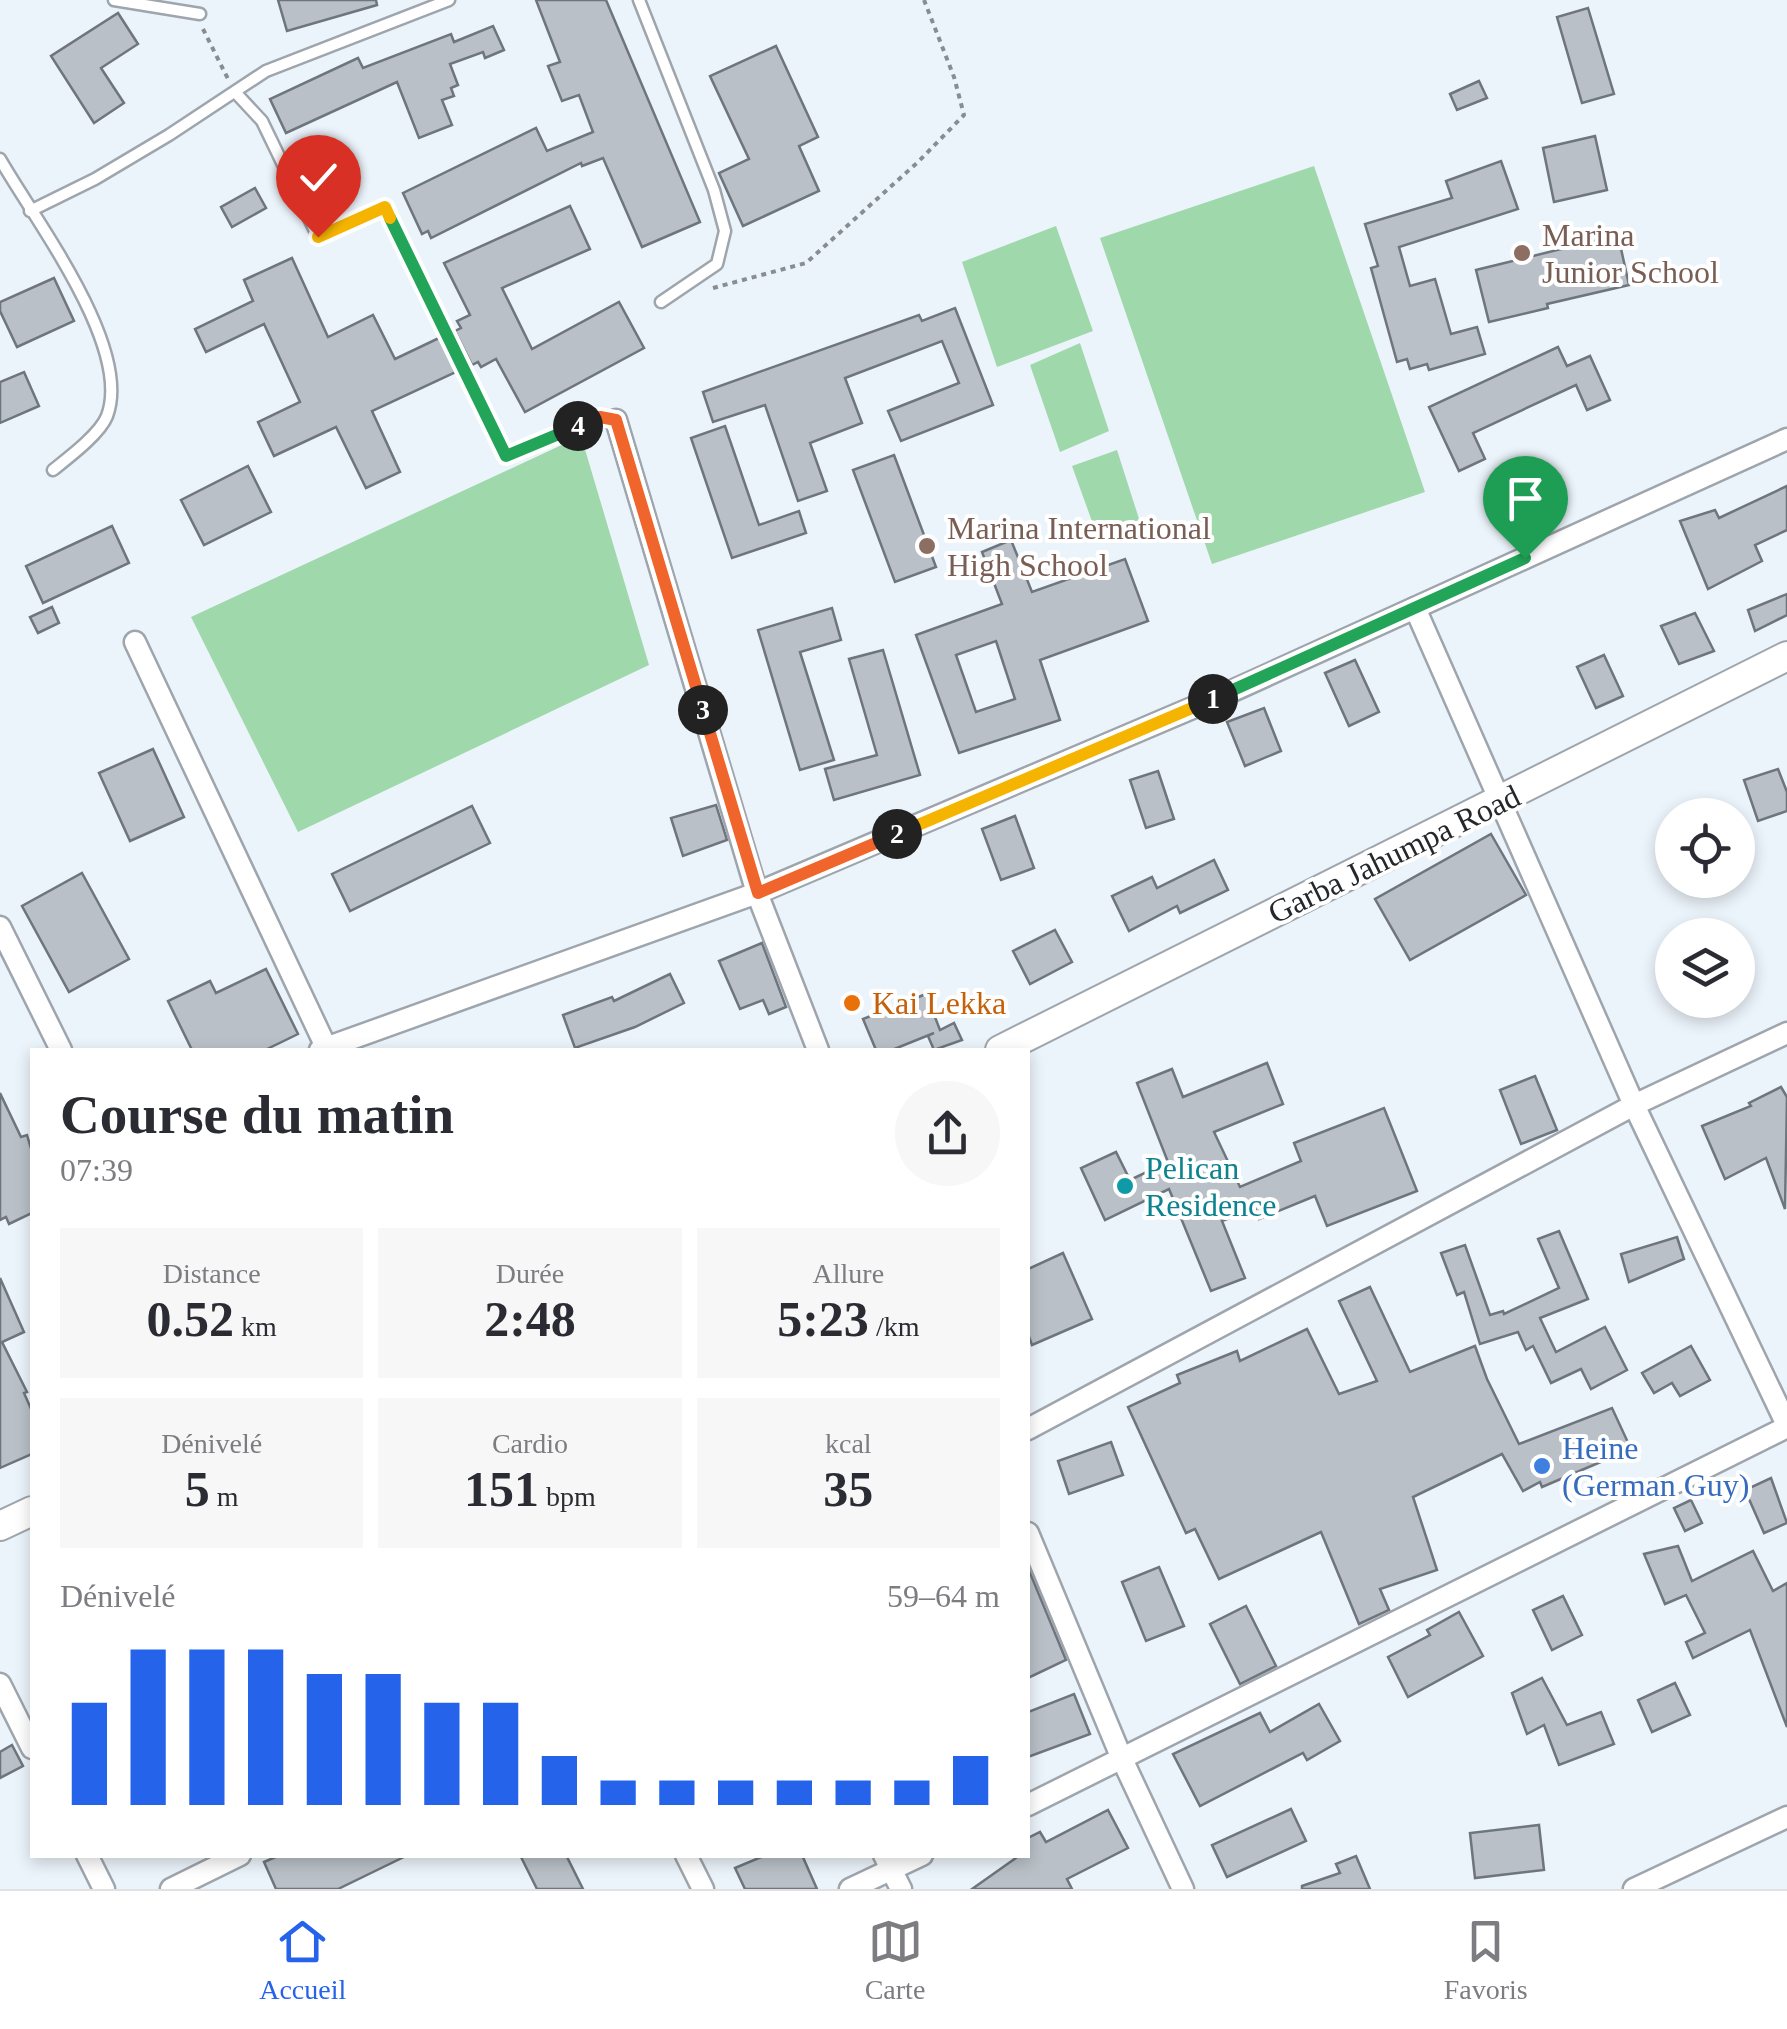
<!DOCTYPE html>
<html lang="fr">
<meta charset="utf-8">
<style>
:root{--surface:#fff;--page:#f7f7f7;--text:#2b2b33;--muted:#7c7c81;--line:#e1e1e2;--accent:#2563eb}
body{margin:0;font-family:Georgia,serif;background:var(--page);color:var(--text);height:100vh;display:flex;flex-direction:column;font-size:38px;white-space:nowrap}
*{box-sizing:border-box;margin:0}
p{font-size:32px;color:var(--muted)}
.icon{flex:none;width:55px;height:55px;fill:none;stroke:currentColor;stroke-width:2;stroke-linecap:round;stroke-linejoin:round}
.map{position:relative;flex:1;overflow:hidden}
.drawer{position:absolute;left:30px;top:1048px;width:1000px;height:810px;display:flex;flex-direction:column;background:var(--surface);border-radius:0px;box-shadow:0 5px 15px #0003}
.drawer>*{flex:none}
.buttons{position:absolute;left:1655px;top:798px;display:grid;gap:20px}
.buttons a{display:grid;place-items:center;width:100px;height:100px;border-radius:50%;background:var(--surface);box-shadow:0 5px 15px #0003;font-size:50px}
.pin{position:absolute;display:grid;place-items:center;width:85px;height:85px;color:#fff;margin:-102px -42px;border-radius:50% 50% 50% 0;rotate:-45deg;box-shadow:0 0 10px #0007}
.pin .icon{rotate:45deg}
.km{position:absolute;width:50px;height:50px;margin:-25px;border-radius:50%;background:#222;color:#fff;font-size:28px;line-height:50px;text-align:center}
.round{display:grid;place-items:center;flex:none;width:105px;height:105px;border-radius:52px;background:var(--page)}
.head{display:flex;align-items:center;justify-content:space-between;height:170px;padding:0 30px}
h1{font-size:55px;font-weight:700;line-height:75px}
.stats{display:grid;grid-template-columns:repeat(3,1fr);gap:15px;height:170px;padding:10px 30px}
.stats div{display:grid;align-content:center;border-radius:0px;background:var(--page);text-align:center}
.stats b{font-size:50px;font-weight:700}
.stats small{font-size:28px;font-weight:400}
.stats p{font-size:28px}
.chart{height:280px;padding:20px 30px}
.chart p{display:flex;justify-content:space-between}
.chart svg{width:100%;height:180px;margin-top:10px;stroke:var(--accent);stroke-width:6}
.menu{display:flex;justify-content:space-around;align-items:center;height:140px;border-top:2px solid var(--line);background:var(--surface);font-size:28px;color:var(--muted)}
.menu a{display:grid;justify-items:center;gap:5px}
.menu .selected{color:var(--accent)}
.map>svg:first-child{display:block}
.green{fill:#9fd8ab}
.building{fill:#b9c0c7;stroke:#6e757c;stroke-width:2.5;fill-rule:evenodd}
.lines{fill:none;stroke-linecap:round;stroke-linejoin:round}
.lane-casing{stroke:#9ea5ac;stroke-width:15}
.street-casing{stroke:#9ea5ac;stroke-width:25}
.secondary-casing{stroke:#9ea5ac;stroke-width:32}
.path{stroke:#878d91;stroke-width:4;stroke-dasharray:5 5;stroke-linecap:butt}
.lane{stroke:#fff;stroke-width:10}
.street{stroke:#fff;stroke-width:20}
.secondary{stroke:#fff;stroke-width:28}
.split-1-casing{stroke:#fff;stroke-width:20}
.split-2-casing{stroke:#fff;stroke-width:20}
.split-3-casing{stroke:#fff;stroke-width:20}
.split-4-casing{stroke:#fff;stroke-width:20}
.split-5-casing{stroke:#fff;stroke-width:20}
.split-6-casing{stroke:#fff;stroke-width:20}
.split-1{stroke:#22a559;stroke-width:12}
.split-2{stroke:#f5b400;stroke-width:12}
.split-3{stroke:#f0652b;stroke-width:12}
.split-4{stroke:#f0652b;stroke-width:12}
.split-5{stroke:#22a559;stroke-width:12}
.split-6{stroke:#f5b400;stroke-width:12}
.education-dot{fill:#8d6e63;stroke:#fff;stroke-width:4}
.food-dot{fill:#e8710a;stroke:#fff;stroke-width:4}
.culture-dot{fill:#0f9aa8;stroke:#fff;stroke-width:4}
.shop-dot{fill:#3f7fe0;stroke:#fff;stroke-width:4}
.labels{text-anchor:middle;stroke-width:8;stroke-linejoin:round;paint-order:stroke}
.education-label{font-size:32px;fill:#785e54;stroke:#fff;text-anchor:start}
.street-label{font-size:32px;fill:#25282a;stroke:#fff}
.food-label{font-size:32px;fill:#c56008;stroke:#fff;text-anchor:start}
.culture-label{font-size:32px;fill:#0d838f;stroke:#fff;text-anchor:start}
.shop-label{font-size:32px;fill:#366cbe;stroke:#fff;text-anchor:start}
</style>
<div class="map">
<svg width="1787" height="1889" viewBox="0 0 1787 1889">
<rect width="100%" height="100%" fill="#ecf4fb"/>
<g class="green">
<path d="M 1314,166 L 1425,492 L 1212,564 L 1100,238 Z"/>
<path d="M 1056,226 L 1093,331 L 997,367 L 962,262 Z"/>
<path d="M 1080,343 L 1109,431 L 1060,452 L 1030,365 Z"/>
<path d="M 581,436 L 649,665 L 298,832 L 191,617 Z"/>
<path d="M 1117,450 L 1140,522 L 1098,538 L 1072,466 Z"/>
</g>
<g class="building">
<path d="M 278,0 L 376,0 L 377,5 L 287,31 Z"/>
<path d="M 536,0 L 606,0 L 700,222 L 642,247 L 603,158 L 582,166 L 581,163 L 431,238 L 428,231 L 422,234 L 403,193 L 536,128 L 547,151 L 593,132 L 579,95 L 562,101 L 548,66 L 560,62 Z"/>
<path d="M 1588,8 L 1614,94 L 1582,103 L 1557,17 Z"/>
<path d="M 118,13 L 138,44 L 101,68 L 124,103 L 94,123 L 51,56 Z"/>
<path d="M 493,26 L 504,50 L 485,58 L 483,52 L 450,64 L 458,85 L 451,88 L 454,96 L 442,100 L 452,125 L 419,138 L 397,82 L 286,133 L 270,99 L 358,58 L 363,68 L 451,34 L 454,42 Z"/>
<path d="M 776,46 L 818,137 L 799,146 L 819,191 L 743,226 L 719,173 L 749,159 L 710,76 Z"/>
<path d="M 1479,81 L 1487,98 L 1457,110 L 1450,94 Z"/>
<path d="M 1595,136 L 1607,190 L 1554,202 L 1543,148 Z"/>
<path d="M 1501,161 L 1518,209 L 1399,247 L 1410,286 L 1435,279 L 1451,334 L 1477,327 L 1485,354 L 1429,370 L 1427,364 L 1410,369 L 1407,359 L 1397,362 L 1371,268 L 1378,266 L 1365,224 L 1452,198 L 1446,181 Z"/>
<path d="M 255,188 L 266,208 L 232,227 L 221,207 Z"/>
<path d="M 570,206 L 590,249 L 502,288 L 532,349 L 619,302 L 644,348 L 525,412 L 496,359 L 481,367 L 478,362 L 472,365 L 455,331 L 461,328 L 457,321 L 470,315 L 444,263 Z"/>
<path d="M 1618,235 L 1629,285 L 1547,304 L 1548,308 L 1489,322 L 1476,270 Z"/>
<path d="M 292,258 L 328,337 L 373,315 L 395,359 L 439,338 L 456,372 L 372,411 L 400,472 L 366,488 L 336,427 L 274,456 L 258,422 L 300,402 L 264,324 L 206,352 L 195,329 L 253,301 L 244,280 Z"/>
<path d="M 54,278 L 74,321 L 17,347 L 0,311 L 0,302 Z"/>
<path d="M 955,308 L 993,405 L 901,441 L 888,411 L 959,383 L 942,341 L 845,378 L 862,423 L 810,443 L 827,491 L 798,501 L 765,405 L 713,422 L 703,392 L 919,315 L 922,321 Z"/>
<path d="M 1558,347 L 1567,366 L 1590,356 L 1610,400 L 1587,410 L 1576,385 L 1473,433 L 1485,459 L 1459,471 L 1429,407 Z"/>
<path d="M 24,372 L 39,406 L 0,423 L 0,382 Z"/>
<path d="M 725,426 L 759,525 L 799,511 L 806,533 L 732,558 L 691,438 Z"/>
<path d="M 894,455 L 936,567 L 895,582 L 853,470 Z"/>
<path d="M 248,466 L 271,512 L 204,545 L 181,500 Z"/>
<path d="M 1787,486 L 1787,530 L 1755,545 L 1762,561 L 1708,589 L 1680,521 L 1715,510 L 1719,518 Z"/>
<path d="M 112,526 L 129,563 L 43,603 L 26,566 Z"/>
<path d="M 1011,540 L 1032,592 L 1125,559 L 1148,621 L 1040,660 L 1060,720 L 959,753 L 916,635 L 1002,604 L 982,552 ZM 996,641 L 1015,699 L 976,712 L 956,655 Z"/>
<path d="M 1787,594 L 1787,615 L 1755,631 L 1748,610 Z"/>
<path d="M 52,607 L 59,623 L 38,633 L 30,617 Z"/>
<path d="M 832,608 L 841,640 L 800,652 L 834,760 L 800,770 L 758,630 Z"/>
<path d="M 1695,613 L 1714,651 L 1679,664 L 1661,626 Z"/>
<path d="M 883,650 L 920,775 L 834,800 L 825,769 L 877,755 L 849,659 Z"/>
<path d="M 1604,655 L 1623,696 L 1596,708 L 1577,667 Z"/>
<path d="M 1355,660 L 1379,712 L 1349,726 L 1325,673 Z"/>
<path d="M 1264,708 L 1281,751 L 1245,766 L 1227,722 Z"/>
<path d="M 153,749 L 184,817 L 130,841 L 99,773 Z"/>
<path d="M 1778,769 L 1787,792 L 1787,811 L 1758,821 L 1744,780 Z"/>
<path d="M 1158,771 L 1174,819 L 1146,828 L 1130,780 Z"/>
<path d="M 716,805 L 727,840 L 683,856 L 671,818 Z"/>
<path d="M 472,806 L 490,843 L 350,911 L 332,874 Z"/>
<path d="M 1015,816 L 1034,868 L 1001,880 L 982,829 Z"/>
<path d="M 1491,834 L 1526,895 L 1410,960 L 1375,899 Z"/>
<path d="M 1214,860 L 1228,890 L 1180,913 L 1177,906 L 1129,931 L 1112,896 L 1152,877 L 1157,888 Z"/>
<path d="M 82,873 L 129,959 L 69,992 L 22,906 Z"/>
<path d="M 1055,930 L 1072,962 L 1030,984 L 1013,951 Z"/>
<path d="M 762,943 L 786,1007 L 769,1014 L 763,1000 L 740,1009 L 719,961 Z"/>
<path d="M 266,969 L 298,1034 L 265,1050 L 192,1050 L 168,1001 L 210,981 L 216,993 Z"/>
<path d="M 670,974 L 684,1003 L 635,1027 L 575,1048 L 563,1015 L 612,997 L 614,1001 Z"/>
<path d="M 926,994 L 940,1030 L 954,1023 L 962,1040 L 934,1050 L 928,1036 L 934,1033 L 892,1050 L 876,1050 L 863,1019 Z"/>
<path d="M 1267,1063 L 1283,1104 L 1214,1132 L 1240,1187 L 1301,1161 L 1294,1143 L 1384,1108 L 1417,1191 L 1327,1226 L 1315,1196 L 1259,1219 L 1255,1208 L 1222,1221 L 1245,1278 L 1211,1291 L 1169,1189 L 1105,1220 L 1081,1168 L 1116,1152 L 1130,1180 L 1168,1162 L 1137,1083 L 1172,1069 L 1183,1097 Z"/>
<path d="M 1535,1076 L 1557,1130 L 1521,1144 L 1500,1090 Z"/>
<path d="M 1781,1087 L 1787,1097 L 1785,1209 L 1766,1158 L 1725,1179 L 1702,1126 L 1751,1106 L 1749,1103 Z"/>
<path d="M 0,1093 L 21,1137 L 27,1135 L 32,1152 L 32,1213 L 9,1224 L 6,1217 L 0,1220 Z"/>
<path d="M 1559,1231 L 1588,1299 L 1540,1318 L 1556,1352 L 1605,1327 L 1627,1370 L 1591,1389 L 1581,1369 L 1551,1383 L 1533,1346 L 1526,1350 L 1518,1332 L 1480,1344 L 1464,1292 L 1457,1295 L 1441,1253 L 1465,1245 L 1490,1315 L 1503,1311 L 1504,1314 L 1559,1288 L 1538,1239 Z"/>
<path d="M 1677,1237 L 1684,1259 L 1629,1282 L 1621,1254 Z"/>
<path d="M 1063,1253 L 1092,1319 L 1032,1345 L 1028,1334 L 1028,1269 Z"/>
<path d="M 0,1278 L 24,1332 L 2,1342 L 27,1392 L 24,1393 L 32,1411 L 32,1454 L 0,1468 Z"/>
<path d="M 1370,1287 L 1410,1372 L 1475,1346 L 1487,1379 L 1519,1444 L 1612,1408 L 1631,1449 L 1542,1487 L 1540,1482 L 1523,1491 L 1502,1454 L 1413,1497 L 1437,1570 L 1380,1589 L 1389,1610 L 1359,1624 L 1321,1532 L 1219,1579 L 1195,1529 L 1186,1533 L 1128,1407 L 1180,1383 L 1177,1375 L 1237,1351 L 1240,1361 L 1307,1329 L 1339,1394 L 1377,1381 L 1339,1301 Z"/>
<path d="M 1691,1346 L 1710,1380 L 1680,1396 L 1672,1383 L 1654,1393 L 1642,1373 Z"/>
<path d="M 1111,1442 L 1123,1475 L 1069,1494 L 1058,1461 Z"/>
<path d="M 1771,1478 L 1787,1523 L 1764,1533 L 1745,1490 Z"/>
<path d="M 1691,1500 L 1702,1523 L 1685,1531 L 1674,1508 Z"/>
<path d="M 1678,1546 L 1692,1581 L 1753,1551 L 1773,1591 L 1787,1583 L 1787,1727 L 1750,1630 L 1693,1658 L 1686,1642 L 1705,1633 L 1686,1595 L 1665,1604 L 1644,1554 Z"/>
<path d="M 1159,1567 L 1184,1626 L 1146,1641 L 1122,1582 Z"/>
<path d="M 1028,1568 L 1066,1660 L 1028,1678 Z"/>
<path d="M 1563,1596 L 1582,1635 L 1552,1650 L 1533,1610 Z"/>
<path d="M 1246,1606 L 1276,1666 L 1240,1684 L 1210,1624 Z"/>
<path d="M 1459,1612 L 1483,1656 L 1408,1697 L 1388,1657 L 1430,1635 L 1427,1630 Z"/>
<path d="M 1542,1678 L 1567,1725 L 1601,1712 L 1614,1744 L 1559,1765 L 1544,1725 L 1527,1734 L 1512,1693 Z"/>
<path d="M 1675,1683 L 1690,1715 L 1652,1732 L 1638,1700 Z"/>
<path d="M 1074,1694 L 1090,1734 L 1028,1757 L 1028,1712 Z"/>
<path d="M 1319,1704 L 1340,1741 L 1307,1760 L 1303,1753 L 1200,1806 L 1173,1754 L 1260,1713 L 1270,1732 Z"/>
<path d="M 12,1745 L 23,1766 L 0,1778 L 0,1752 Z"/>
<path d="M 1291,1809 L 1306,1841 L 1227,1877 L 1212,1845 Z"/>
<path d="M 1108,1810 L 1128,1848 L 1067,1879 L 1072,1889 L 972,1889 L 1020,1855 L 1028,1855 L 1028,1838 L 1040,1832 L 1046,1842 Z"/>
<path d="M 1539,1825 L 1544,1870 L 1475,1878 L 1470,1833 Z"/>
<path d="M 280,1855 L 408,1855 L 338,1889 L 276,1889 L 264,1862 Z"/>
<path d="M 520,1855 L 566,1855 L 583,1889 L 537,1889 Z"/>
<path d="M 766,1855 L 802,1855 L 817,1889 L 745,1889 L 735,1868 Z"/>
<path d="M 1356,1856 L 1370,1889 L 1302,1889 L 1302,1886 L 1340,1873 L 1336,1864 Z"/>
</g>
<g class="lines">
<defs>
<g id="lane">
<path d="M 114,0 L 200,14"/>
<path d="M 639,0 L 714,190 L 725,231 L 717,264 L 661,302"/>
<path d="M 235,92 L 262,121 L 318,237 L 385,207 L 506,456 L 600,417 L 616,420"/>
<path d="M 0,159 C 34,219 133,347 107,416 C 100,434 68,458 53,470"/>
<path d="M 30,211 L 95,179 L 169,135 L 266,71 L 449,0"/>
</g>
<g id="street">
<path d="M 616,420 L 757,893 L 818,1050"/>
<path d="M 1415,608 L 1634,1105 L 1787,1425"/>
<path d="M 135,642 L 326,1047"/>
<path d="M 0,927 L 61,1050"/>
<path d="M 320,1050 L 757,893 L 1230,692 L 1787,439"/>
<path d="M 1028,1429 L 1634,1105 L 1787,1033"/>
<path d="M 1028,1533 L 1122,1759 L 1183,1889"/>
<path d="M 0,1684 L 32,1748"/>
<path d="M 1028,1805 L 1787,1427"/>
<path d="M 87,1855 L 104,1889"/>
<path d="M 686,1855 L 703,1889"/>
<path d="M 884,1855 L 901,1889"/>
<path d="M 171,1889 L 240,1855"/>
<path d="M 850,1889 L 922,1855"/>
<path d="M 1634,1889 L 1787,1817"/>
</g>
<g id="secondary">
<path d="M 1000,1050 L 1787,656"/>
<path d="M 0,1526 L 32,1511"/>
</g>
</defs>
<use href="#lane" class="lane-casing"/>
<use href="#street" class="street-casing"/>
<use href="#secondary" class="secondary-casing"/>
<g class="path">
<path d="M 203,29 L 228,79"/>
<path d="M 713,288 L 806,263 L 918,162 L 964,115 L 954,77 L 924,0"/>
</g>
<use href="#lane" class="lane"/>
<use href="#street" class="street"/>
<use href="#secondary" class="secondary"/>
</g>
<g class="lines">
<defs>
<path id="split-1" d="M 1213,699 L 1525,558"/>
<path id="split-2" d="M 897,834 L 1213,699"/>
<path id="split-3" d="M 703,710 L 758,893 L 897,834"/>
<path id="split-4" d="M 578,426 L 600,417 L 616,420 L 703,710"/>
<path id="split-5" d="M 390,218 L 506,456 L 578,426"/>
<path id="split-6" d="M 318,237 L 385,207 L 390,218"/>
</defs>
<use href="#split-1" class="split-1-casing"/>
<use href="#split-2" class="split-2-casing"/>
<use href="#split-3" class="split-3-casing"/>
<use href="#split-4" class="split-4-casing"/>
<use href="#split-5" class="split-5-casing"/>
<use href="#split-6" class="split-6-casing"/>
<use href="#split-1" class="split-1"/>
<use href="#split-2" class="split-2"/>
<use href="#split-3" class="split-3"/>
<use href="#split-4" class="split-4"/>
<use href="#split-5" class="split-5"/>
<use href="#split-6" class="split-6"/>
</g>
<g class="education-dot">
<circle cx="1522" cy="253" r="10"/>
<circle cx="927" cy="546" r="10"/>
</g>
<circle class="food-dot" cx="852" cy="1003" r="10"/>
<circle class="culture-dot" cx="1125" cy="1186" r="10"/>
<circle class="shop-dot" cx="1542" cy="1466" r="10"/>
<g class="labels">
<g class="education-label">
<text x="1542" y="246">Marina<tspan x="1542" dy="37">Junior School</tspan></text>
<text x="947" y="539">Marina International<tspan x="947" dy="37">High School</tspan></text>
</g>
<g class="street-label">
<text transform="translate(1394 854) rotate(-26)" y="11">Garba Jahumpa Road</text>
</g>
<g class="food-label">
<text x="872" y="1014">Kai Lekka</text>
</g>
<g class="culture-label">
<text x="1145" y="1179">Pelican<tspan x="1145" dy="37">Residence</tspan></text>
</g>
<g class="shop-label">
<text x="1562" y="1459">Heine<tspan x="1562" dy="37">(German Guy)</tspan></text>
</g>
</g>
</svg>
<div class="buttons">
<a><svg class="icon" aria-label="locate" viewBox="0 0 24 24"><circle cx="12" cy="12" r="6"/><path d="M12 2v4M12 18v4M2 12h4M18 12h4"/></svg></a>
<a><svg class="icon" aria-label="layers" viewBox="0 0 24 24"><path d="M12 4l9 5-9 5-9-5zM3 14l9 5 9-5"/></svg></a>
</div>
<div class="pin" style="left:1525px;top:558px;background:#1e9e55"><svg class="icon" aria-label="arrive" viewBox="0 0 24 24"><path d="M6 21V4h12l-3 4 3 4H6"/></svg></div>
<div class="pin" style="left:318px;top:237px;background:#d93025"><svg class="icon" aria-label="check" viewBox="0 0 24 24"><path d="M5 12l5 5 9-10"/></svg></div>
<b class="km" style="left:1213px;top:699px">1</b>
<b class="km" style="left:897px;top:834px">2</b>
<b class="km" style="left:703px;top:710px">3</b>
<b class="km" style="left:578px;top:426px">4</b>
<section class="drawer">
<div class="head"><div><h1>Course du matin</h1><p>07:39</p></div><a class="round"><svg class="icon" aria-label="share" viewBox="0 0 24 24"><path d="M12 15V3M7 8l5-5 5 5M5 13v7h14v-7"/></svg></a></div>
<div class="stats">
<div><p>Distance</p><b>0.52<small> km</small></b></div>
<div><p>Durée</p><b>2:48</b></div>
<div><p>Allure</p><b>5:23<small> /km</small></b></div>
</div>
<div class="stats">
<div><p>Dénivelé</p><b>5<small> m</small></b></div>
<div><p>Cardio</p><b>151<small> bpm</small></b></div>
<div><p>kcal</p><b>35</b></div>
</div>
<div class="chart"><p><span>Dénivelé</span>59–64 m</p>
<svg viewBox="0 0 160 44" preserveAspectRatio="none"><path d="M5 44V19M15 44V6M25 44V6M35 44V6M45 44V12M55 44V12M65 44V19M75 44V19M85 44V32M95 44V38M105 44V38M115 44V38M125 44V38M135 44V38M145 44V38M155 44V32"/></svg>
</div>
</section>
</div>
<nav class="menu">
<a class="selected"><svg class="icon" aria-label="home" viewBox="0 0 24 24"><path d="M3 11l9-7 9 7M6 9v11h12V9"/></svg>Accueil</a>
<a><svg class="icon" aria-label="map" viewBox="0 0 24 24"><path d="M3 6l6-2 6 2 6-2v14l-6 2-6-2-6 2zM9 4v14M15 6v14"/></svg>Carte</a>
<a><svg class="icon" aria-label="saved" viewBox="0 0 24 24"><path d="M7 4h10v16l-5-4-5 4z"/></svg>Favoris</a>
</nav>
